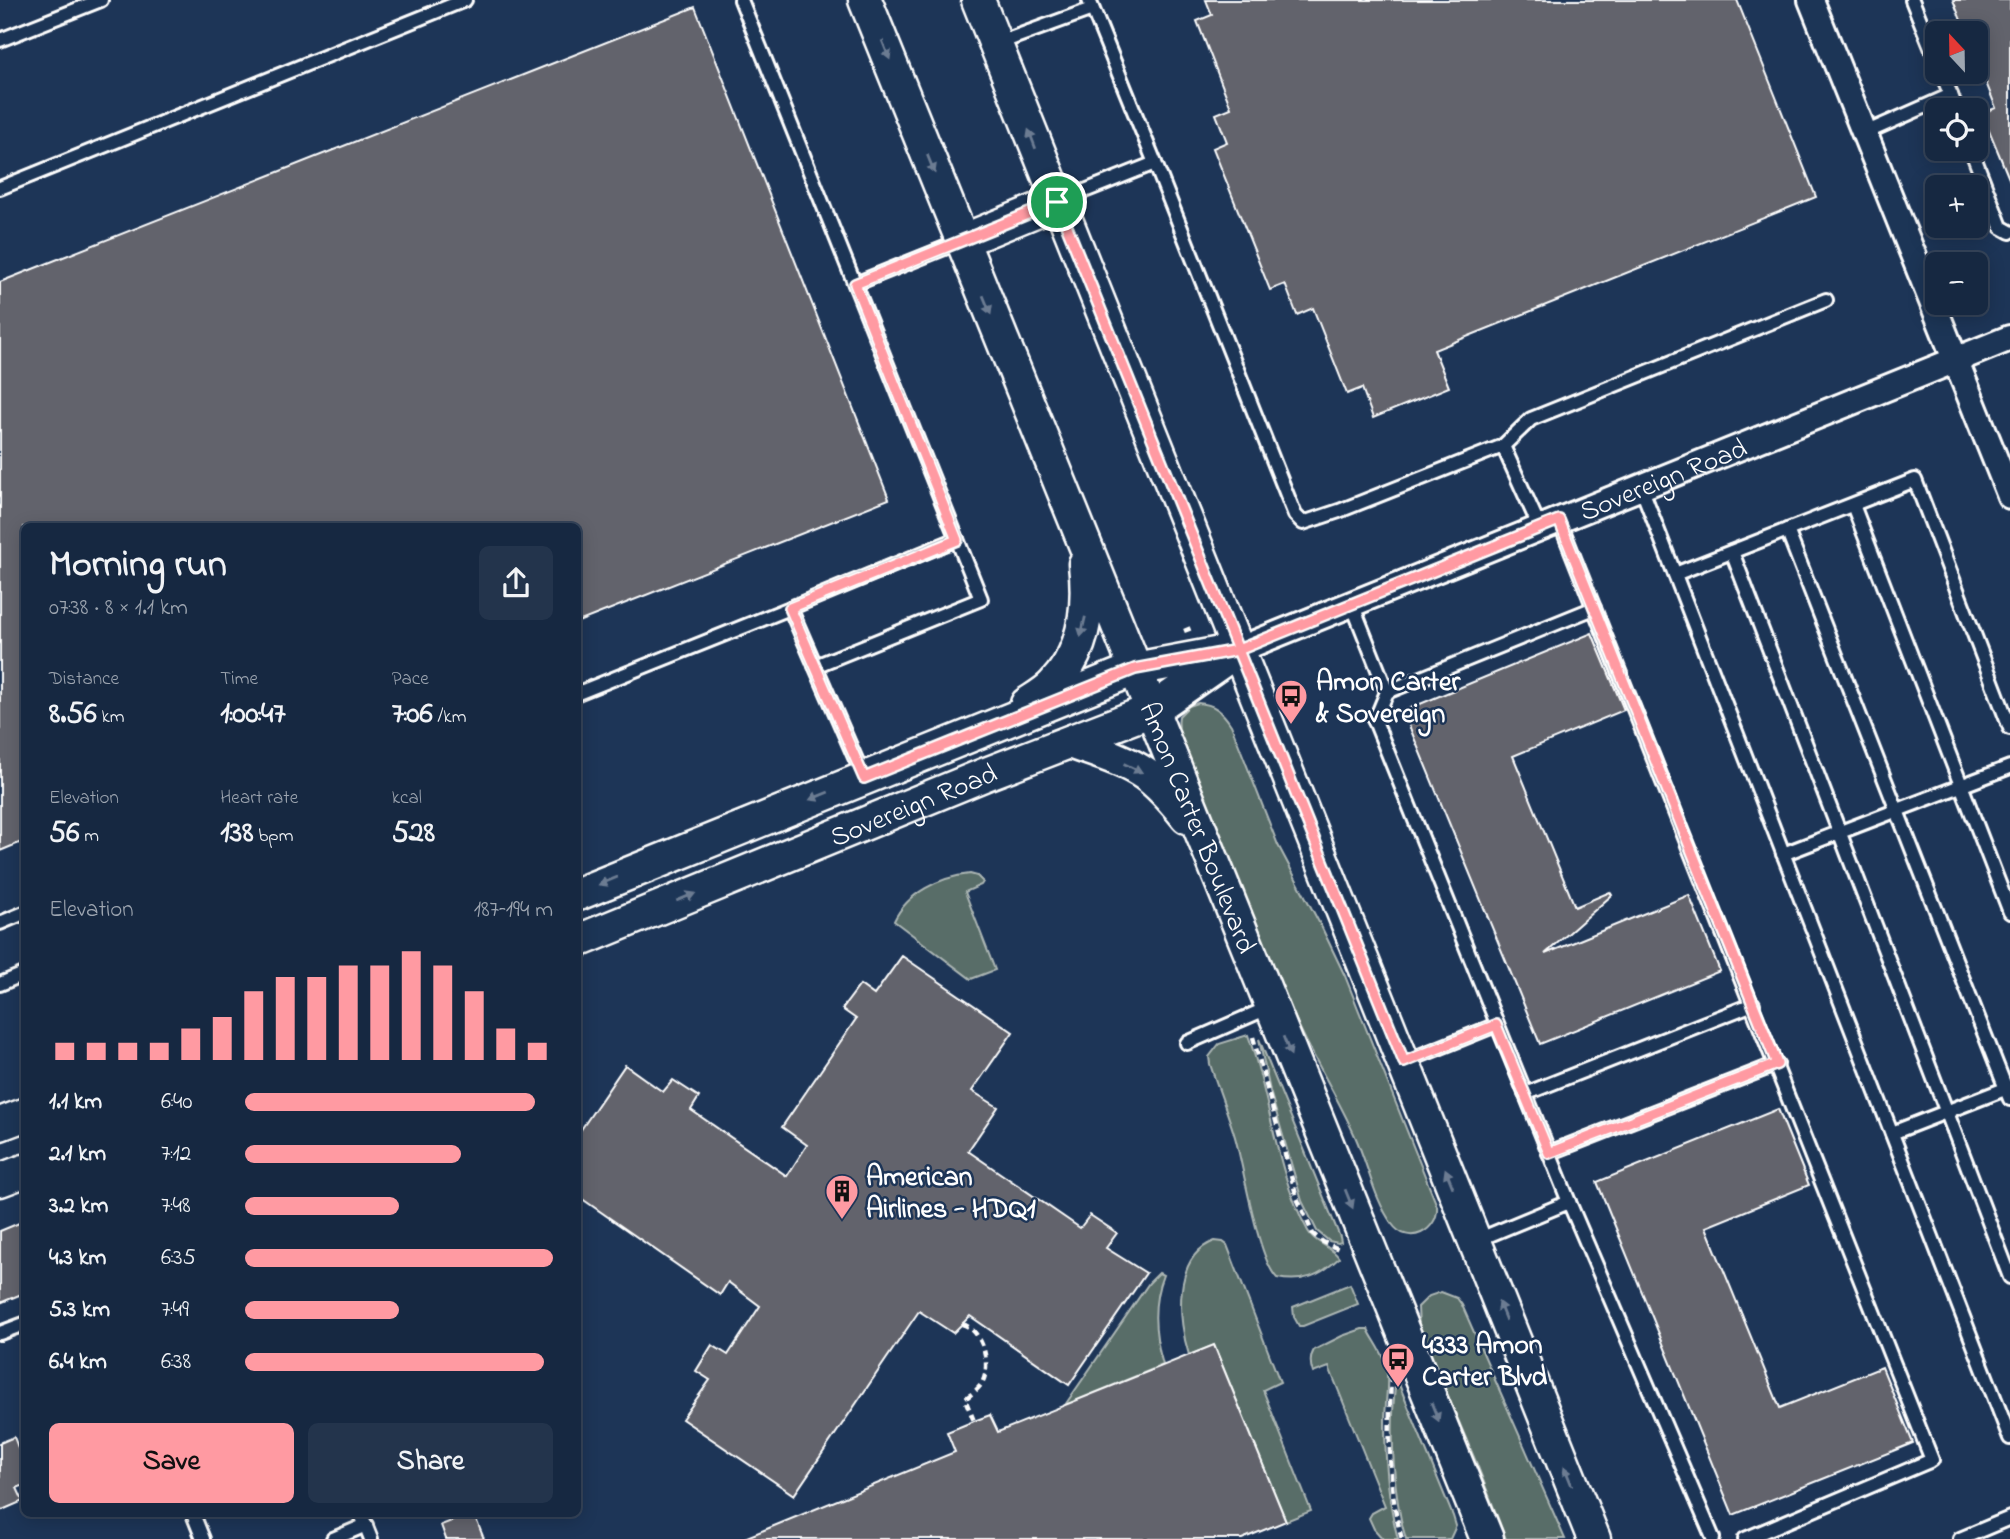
<!DOCTYPE html>
<meta charset="utf-8">
<style>
:root{--surface:#162841;--page:#23344c;--text:#f1f3f6;--muted:#9ea6b1;--line:#35445a;--accent:#ff9aa2}
body{margin:0;font-family:"Indie Flower",sans-serif;background:var(--page);color:var(--text);height:100vh;display:flex;flex-direction:column;font-size:26px;white-space:nowrap}
*{box-sizing:border-box;margin:0}
p{font-size:23px;color:var(--muted)}
.icon{flex:none;width:38px;height:38px;fill:none;stroke:currentColor;stroke-width:2;stroke-linecap:round;stroke-linejoin:round}
.map{position:relative;flex:1;overflow:hidden}
.sheet{position:absolute;left:21px;top:523px;width:560px;height:994px;display:flex;flex-direction:column;background:var(--surface);border-radius:10px;box-shadow:0 4px 18px #0003,0 0 0 2px var(--line)}
.sheet>*{flex:none}
.needle{width:46px;rotate:338deg}
.fabs{position:absolute;left:1925px;top:21px;display:grid;gap:14px}
.fabs a{display:grid;place-items:center;width:63px;height:63px;border-radius:10px;background:var(--surface);box-shadow:0 4px 18px #0003,0 0 0 2px var(--line);font-size:35px}
.pin{position:absolute;display:grid;place-items:center;width:60px;height:60px;color:#fff;margin:-30px;border:4px solid #fff;border-radius:50%;box-shadow:0 2px 7px #0007}
.round{display:grid;place-items:center;flex:none;width:74px;height:74px;border-radius:10px;background:var(--page)}
.headline{display:flex;align-items:center;justify-content:space-between;height:119px;padding:0 28px}
h1{font-size:38px;font-weight:700;line-height:52px}
.stats{display:grid;grid-template-columns:repeat(3,1fr);gap:10px;height:119px;padding:7px 28px}
.stats div{display:grid;align-content:center}
.stats b{font-size:30px;font-weight:700}
.stats small{font-size:19px;font-weight:400}
.stats p{font-size:19px}
.chart{height:196px;padding:14px 28px}
.chart p{display:flex;justify-content:space-between}
.chart svg{width:100%;height:126px;margin-top:7px;stroke:var(--accent);stroke-width:6}
.primary-button{display:flex;gap:14px;margin-top:auto;padding:14px 28px}
.primary-button a{flex:1;height:80px;border-radius:10px;background:var(--accent);color:#111;font-size:28px;font-weight:700;line-height:80px;text-align:center}
.primary-button a+a{background:var(--page);color:var(--text)}
ul{padding:0 28px;list-style:none;font-size:23px}
li{display:grid;grid-template-columns:112px 84px 1fr;align-items:center;height:52px}
li i{height:18px;border-radius:9px;background:var(--accent)}
.map>svg:first-child{display:block}
.green{fill:#586d68;stroke:#acb6b4;stroke-width:2}
.building{fill:#62636c;stroke:#fff;stroke-width:2}
.lines{fill:none;stroke-linecap:round;stroke-linejoin:round}
.service-casing{stroke:#fff;stroke-width:18}
.minor-casing{stroke:#fff;stroke-width:30}
.tertiary-casing{stroke:#fff;stroke-width:37}
.path{stroke:#fff;stroke-width:4.5;stroke-dasharray:7 5;stroke-linecap:butt}
.service{stroke:#1d3557;stroke-width:12}
.minor{stroke:#1d3557;stroke-width:24}
.tertiary{stroke:#1d3557;stroke-width:32}
.oneway{fill:#6c7c92}
.route-casing{stroke:#fff;stroke-width:14}
.route{stroke:#ff9aa2;stroke-width:9}
.labels{text-anchor:middle;stroke-width:5;stroke-linejoin:round;paint-order:stroke}
.street-label{font-size:28px;fill:#fff;stroke:#1d3557}
.poi-label{font-size:28px;font-weight:bold;fill:#fff;stroke:#1d3557;text-anchor:start}
</style>
<div class="map">
<svg width="2010" height="1539" viewBox="0 0 2010 1539">
<rect width="100%" height="100%" fill="#1d3557"/>
<filter id="ink" filterUnits="userSpaceOnUse"><feTurbulence type="fractalNoise" baseFrequency=".0143" numOctaves="2"/><feDisplacementMap in="SourceGraphic" scale="14" xChannelSelector="R" yChannelSelector="G"/><feConvolveMatrix kernelMatrix="1 2 1 2 8 2 1 2 1" color-interpolation-filters="sRGB"/></filter>
<g filter="url(#ink)">
<g class="green">
<path d="M 1198,703 C 1214,704 1222,711 1231,725 L 1278,845 L 1322,928 L 1345,976 L 1437,1206 C 1439,1231 1408,1247 1392,1224 C 1374,1199 1368,1165 1355,1136 C 1337,1096 1313,1058 1295,1018 C 1268,960 1247,899 1222,840 C 1209,809 1174,749 1179,716 L 1189,706 Z"/>
<path d="M 970,874 L 977,876 L 983,882 L 981,885 L 965,892 L 995,970 L 971,979 L 894,921 C 907,893 940,877 970,874 Z"/>
<path d="M 1248,1035 C 1271,1099 1275,1171 1308,1231 C 1315,1244 1332,1246 1339,1258 C 1320,1276 1303,1283 1277,1278 C 1258,1259 1244,1169 1235,1137 C 1228,1113 1218,1089 1210,1064 L 1209,1057 L 1219,1044 Z"/>
<path d="M 1259,1039 L 1340,1237 L 1341,1242 L 1338,1243 L 1329,1241 L 1317,1231 L 1302,1201 L 1270,1091 Z"/>
<path d="M 1215,1241 L 1223,1242 L 1227,1245 L 1280,1382 L 1263,1390 L 1311,1511 L 1286,1521 L 1214,1345 L 1189,1355 C 1178,1321 1172,1256 1215,1241 Z"/>
<path d="M 1159,1273 L 1163,1275 C 1151,1305 1154,1335 1163,1365 L 1065,1405 L 1149,1283 Z"/>
<path d="M 1350,1284 L 1358,1304 L 1303,1326 L 1299,1326 L 1294,1317 L 1293,1307 Z"/>
<path d="M 1441,1292 L 1457,1298 L 1462,1305 L 1565,1539 L 1506,1539 L 1476,1462 L 1419,1328 L 1418,1307 L 1429,1296 Z"/>
<path d="M 1362,1329 L 1368,1329 C 1373,1340 1382,1350 1385,1362 C 1390,1380 1385,1402 1385,1421 C 1385,1460 1388,1502 1398,1539 L 1383,1539 L 1374,1529 L 1369,1518 L 1372,1513 L 1385,1506 L 1329,1367 L 1313,1373 C 1310,1365 1309,1358 1314,1350 L 1342,1336 Z"/>
<path d="M 1398,1382 L 1453,1516 L 1456,1526 L 1450,1539 L 1406,1539 C 1393,1497 1390,1431 1395,1387 Z"/>
</g>
<g class="building">
<path d="M 1206,0 L 1737,0 L 1816,197 L 1434,350 L 1449,387 L 1373,418 L 1362,388 L 1347,394 L 1313,308 L 1297,315 L 1285,284 L 1270,290 L 1213,148 L 1227,142 L 1216,114 L 1231,108 L 1197,21 L 1212,15 Z"/>
<path d="M 1953,0 L 2010,0 L 2010,181 L 1982,113 L 1996,108 L 1976,57 L 1976,33 L 1966,33 Z"/>
<path d="M 695,7 L 889,499 L 578,622 L 578,527 L 24,527 L 24,841 L 0,851 L 0,282 Z"/>
<path d="M 1592,633 L 1624,710 L 1513,756 L 1575,907 L 1610,892 L 1612,895 L 1545,954 L 1689,895 L 1720,971 L 1540,1044 L 1403,711 Z"/>
<path d="M 902,956 L 1013,1032 L 972,1091 L 998,1107 L 968,1151 L 1080,1228 L 1090,1215 L 1117,1233 L 1106,1248 L 1146,1273 L 1069,1385 L 970,1316 L 953,1333 L 919,1311 L 794,1495 L 682,1419 L 710,1380 L 696,1371 L 712,1345 L 728,1355 L 760,1306 L 728,1282 L 720,1295 L 578,1196 L 578,1134 L 625,1065 L 663,1092 L 673,1080 L 699,1097 L 691,1110 L 787,1176 L 807,1145 L 782,1127 L 856,1019 L 842,1009 L 860,985 L 874,995 Z"/>
<path d="M 1778,1109 L 1809,1185 L 1706,1227 L 1780,1408 L 1882,1367 L 1913,1443 L 1733,1515 L 1597,1182 Z"/>
<path d="M 24,1221 L 24,1293 L 0,1303 L 0,1231 Z"/>
<path d="M 1214,1345 L 1286,1521 L 1242,1539 L 742,1539 L 955,1452 L 947,1432 L 974,1421 L 990,1415 L 998,1432 Z"/>
<path d="M 14,1437 L 19,1450 L 24,1447 L 24,1485 L 17,1488 L 23,1501 L 0,1511 L 0,1443 Z"/>
<path d="M 470,1514 L 474,1514 L 484,1539 L 446,1539 L 441,1525 Z"/>
</g>
<g class="lines">
<defs>
<g id="service">
<path d="M 741,0 L 957,539 L 790,608 L 864,778"/>
<path d="M 1912,0 L 1937,62"/>
<path d="M 0,40 L 101,0"/>
<path d="M 996,44 L 1092,9"/>
<path d="M 1951,95 L 1957,110"/>
<path d="M 1865,133 L 1951,95 L 1941,72"/>
<path d="M 1971,149 L 2001,227 L 2010,232"/>
<path d="M 1155,163 L 1295,515 L 1303,523 L 1339,511 L 1503,446 L 1531,419 L 1826,300"/>
<path d="M 0,188 L 465,0"/>
<path d="M 1057,202 L 1155,163 L 1089,0"/>
<path d="M 855,284 L 962,241"/>
<path d="M 1503,446 L 1540,528"/>
<path d="M 1641,487 L 2010,1438"/>
<path d="M 1853,505 L 2010,912"/>
<path d="M 1559,520 L 1932,1460 L 1745,1539"/>
<path d="M 1787,530 L 2010,1099"/>
<path d="M 1732,552 L 2010,1277"/>
<path d="M 1675,574 L 1915,480 L 2010,728"/>
<path d="M 1352,604 L 1387,692 L 1375,721 L 1569,1202 L 1713,1538"/>
<path d="M 815,666 L 981,599 L 957,539"/>
<path d="M 1387,692 L 1594,608"/>
<path d="M 578,693 L 790,608"/>
<path d="M 1783,854 L 2010,767"/>
<path d="M 0,923 L 24,913"/>
<path d="M 0,984 L 24,974"/>
<path d="M 1187,1043 L 1270,1007"/>
<path d="M 1404,1062 L 1496,1025"/>
<path d="M 1525,1094 L 1753,1004"/>
<path d="M 1892,1133 L 2010,1087"/>
<path d="M 1549,1153 L 1777,1064"/>
<path d="M 1475,1241 L 1569,1202"/>
<path d="M 0,1333 L 24,1324"/>
<path d="M 193,1514 L 203,1539"/>
<path d="M 361,1514 L 371,1539"/>
<path d="M 333,1539 L 366,1525"/>
<path d="M 1960,1539 L 2010,1518"/>
</g>
<g id="minor">
<path d="M 1811,0 L 2010,496"/>
<path id="s1" d="M 1238,650 L 2010,338"/>
</g>
<g id="tertiary">
<path id="s2" d="M 865,0 L 1487,1539"/>
<path d="M 978,0 L 1594,1539"/>
<path d="M 962,241 L 1057,202"/>
<path d="M 1027,704 C 1036,698 1047,692 1054,684 C 1085,651 1090,607 1085,564"/>
<path d="M 1070,742 C 1094,751 1124,759 1145,774 C 1161,785 1175,802 1187,817"/>
<path d="M 578,894 L 1135,669 L 1226,652"/>
<path id="s3" d="M 578,941 L 986,774 L 1152,710 L 1238,650"/>
<path d="M 0,1124 L 24,1115"/>
<path d="M 0,1180 L 24,1171"/>
</g>
</defs>
<use href="#service" class="service-casing"/>
<use href="#minor" class="minor-casing"/>
<use href="#tertiary" class="tertiary-casing"/>
<g class="path">
<path d="M 1184,631 L 1194,627"/>
<path d="M 1253,1037 L 1297,1198 L 1313,1234 L 1323,1242 L 1341,1250"/>
<path d="M 962,1324 C 983,1330 992,1365 982,1383 C 978,1390 971,1394 965,1399 L 974,1421"/>
<path d="M 1391,1376 C 1389,1430 1387,1487 1402,1539"/>
</g>
<use href="#service" class="service"/>
<use href="#minor" class="minor"/>
<use href="#tertiary" class="tertiary"/>
</g>
<defs><path id="oneway-solid" d="M-6-.8H1V-3.2L6.5 0L1 3.2V.8H-6Z" transform="scale(1.75)"/></defs>
<g class="oneway">
<use href="#oneway-solid" transform="translate(886 50) rotate(68)"/>
<use href="#oneway-solid" transform="translate(1032 139) rotate(-111)"/>
<use href="#oneway-solid" transform="translate(931 164) rotate(68)"/>
<use href="#oneway-solid" transform="translate(987 305) rotate(68)"/>
<use href="#oneway-solid" transform="translate(1083 627) rotate(103)"/>
<use href="#oneway-solid" transform="translate(1133 768) rotate(26)"/>
<use href="#oneway-solid" transform="translate(819 796) rotate(158)"/>
<use href="#oneway-solid" transform="translate(608 881) rotate(158)"/>
<use href="#oneway-solid" transform="translate(686 897) rotate(-22)"/>
<use href="#oneway-solid" transform="translate(1287 1046) rotate(68)"/>
<use href="#oneway-solid" transform="translate(1449 1178) rotate(-112)"/>
<use href="#oneway-solid" transform="translate(1349 1199) rotate(68)"/>
<use href="#oneway-solid" transform="translate(1502 1311) rotate(-112)"/>
<use href="#oneway-solid" transform="translate(1435 1412) rotate(68)"/>
<use href="#oneway-solid" transform="translate(1568 1476) rotate(-112)"/>
</g>
</g>
<g class="lines" filter="url(#ink)">
<defs>
<path id="route" d="M 1057,202 L 855,284 L 957,540 L 790,608 L 864,778 L 1135,669 L 1238,650 L 1404,1062 L 1496,1025 L 1549,1153 L 1777,1064 L 1559,520 L 1238,650 L 1057,202"/>
</defs>
<use href="#route" class="route-casing"/>
<use href="#route" class="route"/>
</g>
<defs>
<symbol id="bus-pin" viewBox="-11 -11 22 30"><path d="M0 17L-7.5 6A9.5 9.5 0 1 1 7.5 6Z" fill="#ff9aa2" stroke="#1d3557"/><path d="M-5-6H5V4H4V6H2V4H-2V6H-4V4H-5ZM-3.5-4V0h7V-4ZM-3.5 1.2v1.5H-2V1.2ZM2 1.2v1.5H3.5V1.2Z" fill="#111"/></symbol>
<symbol id="building-pin" viewBox="-11 -11 22 30"><path d="M0 17L-7.5 6A9.5 9.5 0 1 1 7.5 6Z" fill="#ff9aa2" stroke="#1d3557"/><path d="M-4-6H4V6H1V3H-1V6H-4ZM-2.5-4.3h1.7v1.8h-1.7ZM.8-4.3h1.7v1.8H.8ZM-2.5-1h1.7V.8h-1.7ZM.8-1h1.7V.8H.8Z" fill="#111"/></symbol>
</defs>
<g fill-rule="evenodd">
<use href="#bus-pin" x="1272" y="677" width="38" height="52"/>
<use href="#building-pin" x="823" y="1172" width="38" height="52"/>
<use href="#bus-pin" x="1379" y="1340" width="38" height="52"/>
</g>
<g class="labels">
<g class="street-label">
<text dy="10" stroke="none"><textPath href="#s1" startOffset="458">Sovereign Road</textPath></text>
<text dy="10" stroke="none"><textPath href="#s3" startOffset="362">Sovereign Road</textPath></text>
<text dy="10" stroke="none"><textPath href="#s2" startOffset="892">Amon Carter Boulevard</textPath></text>
</g>
<g class="poi-label">
<text x="1316" y="690">Amon Carter<tspan x="1316" dy="32">&amp; Sovereign</tspan></text>
<text x="866" y="1185">American<tspan x="866" dy="32">Airlines - HDQ1</tspan></text>
<text x="1422" y="1353">4333 Amon<tspan x="1422" dy="32">Carter Blvd</tspan></text>
</g>
</g>
</svg>
<div class="fabs">
<a><svg class="needle" viewBox="-14 -14 28 28"><path d="M0-13l5 13h-10z" fill="#e53935"/><path d="M0 13l5-13h-10z" fill="#9ea6b1"/></svg></a>
<a><svg class="icon" aria-label="locate" viewBox="0 0 24 24"><circle cx="12" cy="12" r="6"/><path d="M12 2v4M12 18v4M2 12h4M18 12h4"/></svg></a>
<a>+</a>
<a>−</a>
</div>
<div class="pin" style="left:1057px;top:202px;background:#1e9e55"><svg class="icon" aria-label="arrive" viewBox="0 0 24 24"><path d="M6 21V4h12l-3 4 3 4H6"/></svg></div>
<section class="sheet">
<div class="headline"><div><h1>Morning run</h1><p>07:38 · 8 × 1.1 km</p></div><a class="round"><svg class="icon" aria-label="share" viewBox="0 0 24 24"><path d="M12 15V3M7 8l5-5 5 5M5 13v7h14v-7"/></svg></a></div>
<div class="stats">
<div><p>Distance</p><b>8.56<small> km</small></b></div>
<div><p>Time</p><b>1:00:47</b></div>
<div><p>Pace</p><b>7:06<small> /km</small></b></div>
</div>
<div class="stats">
<div><p>Elevation</p><b>56<small> m</small></b></div>
<div><p>Heart rate</p><b>138<small> bpm</small></b></div>
<div><p>kcal</p><b>528</b></div>
</div>
<div class="chart"><p><span>Elevation</span>187–194 m</p>
<svg viewBox="0 0 160 44" preserveAspectRatio="none"><path d="M5 44V38M15 44V38M25 44V38M35 44V38M45 44V33M55 44V29M65 44V20M75 44V15M85 44V15M95 44V11M105 44V11M115 44V6M125 44V11M135 44V20M145 44V33M155 44V38"/></svg>
</div>
<ul>
<li><b>1.1 km</b>6:40<i style="width:94%"></i></li>
<li><b>2.1 km</b>7:12<i style="width:70%"></i></li>
<li><b>3.2 km</b>7:48<i style="width:50%"></i></li>
<li><b>4.3 km</b>6:35<i style="width:100%"></i></li>
<li><b>5.3 km</b>7:49<i style="width:50%"></i></li>
<li><b>6.4 km</b>6:38<i style="width:97%"></i></li>
</ul>
<div class="primary-button"><a>Save</a><a>Share</a></div>
</section>
</div>
